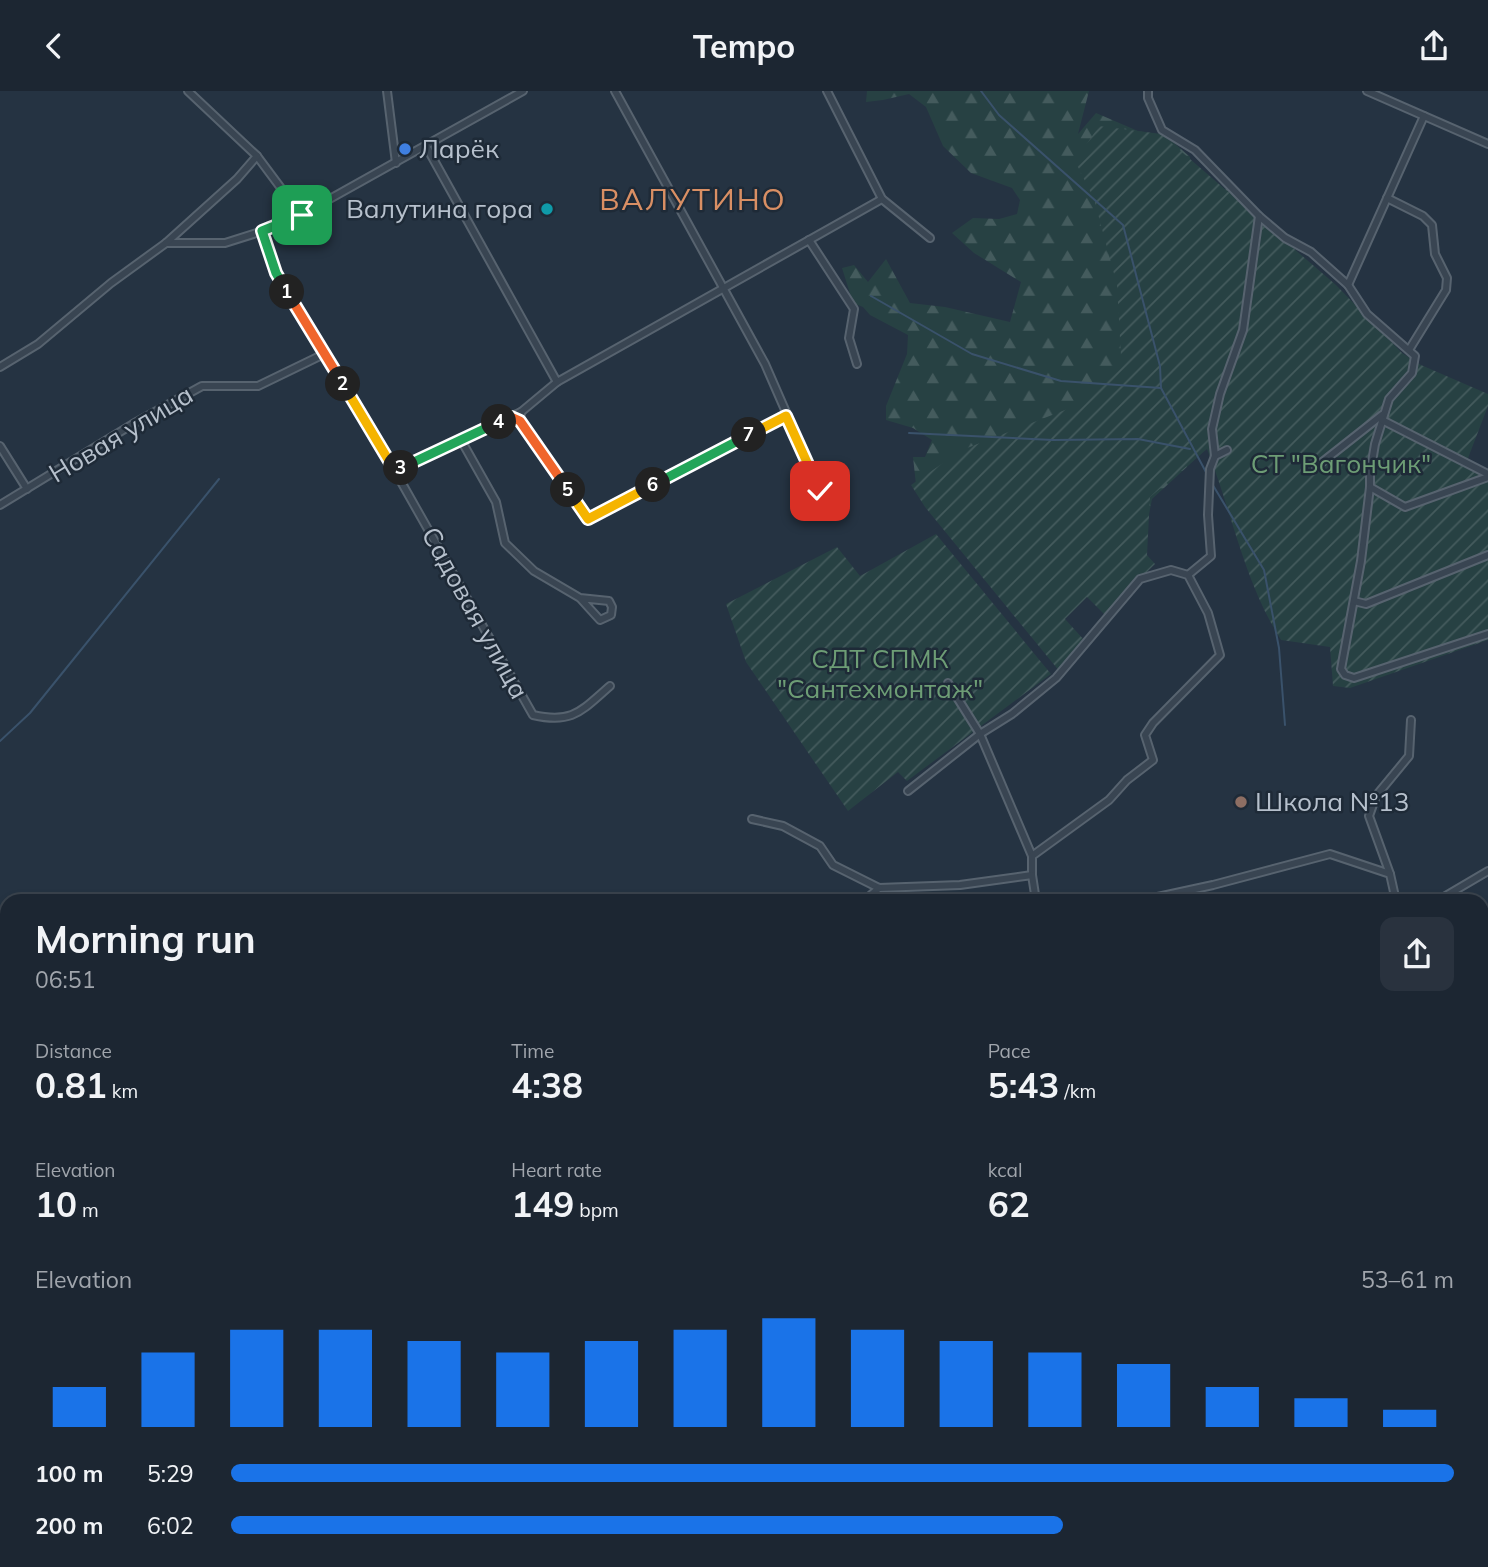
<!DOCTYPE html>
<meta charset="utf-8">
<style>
:root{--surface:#1c2632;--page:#29323e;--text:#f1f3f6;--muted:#a0a5ac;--line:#3a434d;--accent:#1a73e8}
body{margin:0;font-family:Mulish,sans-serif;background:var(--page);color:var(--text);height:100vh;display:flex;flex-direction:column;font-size:26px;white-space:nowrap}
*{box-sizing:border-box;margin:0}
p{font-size:23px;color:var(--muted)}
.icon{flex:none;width:38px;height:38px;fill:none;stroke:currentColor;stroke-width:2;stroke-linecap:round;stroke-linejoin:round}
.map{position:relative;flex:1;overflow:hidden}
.drawer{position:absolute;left:0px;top:803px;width:1489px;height:674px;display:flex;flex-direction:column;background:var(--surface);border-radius:21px 21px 0 0;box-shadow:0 4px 10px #0003,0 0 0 2px var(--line)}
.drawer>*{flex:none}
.pin{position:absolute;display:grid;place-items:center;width:60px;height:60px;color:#fff;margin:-30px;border-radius:14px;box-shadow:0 4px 10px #0006}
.km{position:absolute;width:35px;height:35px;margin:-18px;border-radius:50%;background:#222;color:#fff;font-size:19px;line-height:35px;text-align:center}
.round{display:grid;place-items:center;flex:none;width:74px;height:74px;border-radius:14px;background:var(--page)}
.headline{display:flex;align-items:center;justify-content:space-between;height:119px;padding:0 35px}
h1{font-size:38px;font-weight:700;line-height:52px}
.metrics{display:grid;grid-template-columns:repeat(3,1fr);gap:10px;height:119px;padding:7px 35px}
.metrics div{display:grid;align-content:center}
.metrics b{font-size:35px;font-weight:700}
.metrics small{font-size:19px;font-weight:400}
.metrics p{font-size:19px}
.chart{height:196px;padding:14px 35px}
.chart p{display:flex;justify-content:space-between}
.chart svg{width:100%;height:126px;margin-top:7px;stroke:var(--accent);stroke-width:6}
ul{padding:0 35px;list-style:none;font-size:23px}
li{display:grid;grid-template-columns:112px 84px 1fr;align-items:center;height:52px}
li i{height:18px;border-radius:9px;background:var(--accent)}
header{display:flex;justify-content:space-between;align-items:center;height:91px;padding:0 35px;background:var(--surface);font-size:32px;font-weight:700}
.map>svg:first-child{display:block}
.forest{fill:url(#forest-firs)}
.garden{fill:url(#garden-furrows)}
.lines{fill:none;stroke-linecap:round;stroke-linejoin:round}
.stream{stroke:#3a526b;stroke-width:2}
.river{stroke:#3a526b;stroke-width:12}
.minor-casing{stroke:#57636f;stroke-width:10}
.tertiary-casing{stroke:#57636f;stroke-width:10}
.minor{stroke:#394552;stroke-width:6}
.tertiary{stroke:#394552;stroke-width:7}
.rail{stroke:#5b6979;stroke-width:2;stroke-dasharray:7 7;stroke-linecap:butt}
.split-1-casing{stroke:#fff;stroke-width:14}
.split-2-casing{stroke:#fff;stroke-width:14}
.split-3-casing{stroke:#fff;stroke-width:14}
.split-4-casing{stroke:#fff;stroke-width:14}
.split-5-casing{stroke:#fff;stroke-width:14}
.split-6-casing{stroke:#fff;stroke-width:14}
.split-7-casing{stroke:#fff;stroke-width:14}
.split-8-casing{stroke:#fff;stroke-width:14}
.split-1{stroke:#22a559;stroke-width:9}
.split-2{stroke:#f0652b;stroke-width:9}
.split-3{stroke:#f5b400;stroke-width:9}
.split-4{stroke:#22a559;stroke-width:9}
.split-5{stroke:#f0652b;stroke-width:9}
.split-6{stroke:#f5b400;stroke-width:9}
.split-7{stroke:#22a559;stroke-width:9}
.split-8{stroke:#f5b400;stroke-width:9}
.shop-dot{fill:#3f7fe0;stroke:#1e2a37;stroke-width:2.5}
.culture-dot{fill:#0f9aa8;stroke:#1e2a37;stroke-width:2.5}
.education-dot{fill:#8d6e63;stroke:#1e2a37;stroke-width:2.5}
.labels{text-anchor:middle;stroke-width:5;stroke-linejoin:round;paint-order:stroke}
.poi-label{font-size:26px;fill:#b6c0cc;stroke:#1e2a37;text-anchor:start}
.street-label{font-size:26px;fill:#b6c0cc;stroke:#1e2a37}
.park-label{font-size:26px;fill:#6d9d75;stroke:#1e2a37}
.quarter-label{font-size:30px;letter-spacing:2px;fill:#d98f64;stroke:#1e2a37}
</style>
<header><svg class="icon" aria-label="back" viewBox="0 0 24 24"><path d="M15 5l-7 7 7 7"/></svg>Tempo<svg class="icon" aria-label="share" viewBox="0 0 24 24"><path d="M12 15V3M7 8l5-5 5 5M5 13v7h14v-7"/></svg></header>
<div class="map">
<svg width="1488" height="1476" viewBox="0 0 1488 1476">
<defs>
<pattern id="forest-firs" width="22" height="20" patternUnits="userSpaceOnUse" patternTransform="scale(1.75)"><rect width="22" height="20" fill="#274143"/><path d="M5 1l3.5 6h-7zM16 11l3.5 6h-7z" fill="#445b5d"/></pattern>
<pattern id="garden-furrows" width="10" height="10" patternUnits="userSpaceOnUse" patternTransform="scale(1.75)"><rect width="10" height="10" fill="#274143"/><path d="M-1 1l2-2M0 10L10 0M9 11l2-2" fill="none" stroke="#445b5d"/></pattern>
</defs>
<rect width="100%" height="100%" fill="#253342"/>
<path class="forest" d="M 867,0 L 1089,0 L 1078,43 L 1096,22 L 1138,40 L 1158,43 L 1173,51 L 1190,66 L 1197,128 L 1228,96 L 1232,101 L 1227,114 L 1233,120 L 1244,112 L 1257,122 L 1220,303 L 1201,363 L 1152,408 L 1146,438 L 954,432 L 917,403 L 913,366 L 925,366 L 932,349 L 913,337 L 886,329 L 886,315 L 907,263 L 908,244 L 870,224 L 863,216 L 853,212 L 842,177 L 854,174 L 868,191 L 886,168 L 910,212 L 945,216 L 1010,231 L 1021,191 L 974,162 L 952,142 L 973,127 L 999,128 L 1017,123 L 1020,109 L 1012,97 L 971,82 L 943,55 L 926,16 L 909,3 L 883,9 L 866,11 Z"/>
<g class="garden">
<path d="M 1099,35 L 1161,43 L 1336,194 L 1402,262 L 1421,274 L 1488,303 L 1488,315 L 1465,375 L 1488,388 L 1488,549 L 1350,597 L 1333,595 L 1330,556 L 1281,549 C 1244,491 1232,421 1207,358 L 1150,406 L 1147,464 L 1155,473 L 1104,523 L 1087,506 L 1065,528 L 1085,550 L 1060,581 L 925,416 L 911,394 L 962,359 L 1083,312 L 1121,265 L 1117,194 L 1094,108 L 1075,70 Z"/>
<path d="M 936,443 L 1051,583 L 907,690 L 898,681 L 848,720 L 746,571 L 726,513 L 837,456 L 860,485 Z"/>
</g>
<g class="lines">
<g class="stream">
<path d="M 981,0 L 999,24 L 1123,134 L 1160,275 L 1161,297 L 1207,383"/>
<path d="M 871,205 L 972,263 L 1061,290 L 1161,297"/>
<path d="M 909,342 L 1053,349 L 1138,348 L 1190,358"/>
<path d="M 1211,391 L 1264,479 L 1279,557 L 1285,634"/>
<path d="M 0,650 L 30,622 L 219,388"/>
</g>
<g class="river">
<path d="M 1482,1422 L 1488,1437"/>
<path d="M 552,1470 L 556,1476"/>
<path d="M 1034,1470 L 1049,1476"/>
<path d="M 1229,1470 L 1229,1476"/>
</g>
<defs>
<g id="minor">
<path d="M 188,0 L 257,65 L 301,124"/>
<path d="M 387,0 L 396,72"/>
<path d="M 615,0 L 765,273 L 820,399"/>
<path d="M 827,0 L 882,108 L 930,147"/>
<path d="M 1148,0 L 1148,7 L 1162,39 L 1195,59 L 1259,125 L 1285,147 L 1311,161 L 1348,194 L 1367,223 L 1415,265 L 1412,282 L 1389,308 L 1375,353 L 1370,383 L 1370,396 L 1361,470 L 1341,578 L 1345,584 L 1354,587 L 1488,543"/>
<path d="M 1367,0 L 1488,53"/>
<path d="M 426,55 L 557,291"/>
<path d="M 1387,107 L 1423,125 L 1432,134 L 1435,163 L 1447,187 L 1446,199 L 1409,259"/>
<path d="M 263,140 L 276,182 L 395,380 L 533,624 C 573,633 581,620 610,595"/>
<path d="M 809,149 L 854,218 L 849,247 L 857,273"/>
<path d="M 166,152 L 225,152 L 263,140 L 301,124 L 523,0"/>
<path d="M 1348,194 L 1424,25"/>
<path d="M 0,276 L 38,253 L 111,192 L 166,152 L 237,88 L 257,65"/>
<path d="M 521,321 L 520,329 L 588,428 L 786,325"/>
<path d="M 1382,329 L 1488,383"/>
<path d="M 461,349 L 496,411 L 505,452 L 534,480 L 580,507 L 600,529 L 611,524 L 612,516 L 609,510 L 580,507"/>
<path d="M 0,355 L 27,398"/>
<path d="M 1215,365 L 1227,359"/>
<path d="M 1316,376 L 1382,324"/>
<path d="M 395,380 L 521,321 L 557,291 L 882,108"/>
<path d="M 1370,396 L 1405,416 L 1488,386"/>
<path d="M 0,414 L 133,333 L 202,295 L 258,295 L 324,263"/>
<path d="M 1188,484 L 1211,465 L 1208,424 L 1210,378 L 1215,365 L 1212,338 L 1220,303 L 1243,239 L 1259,125"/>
<path d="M 1354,510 L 1366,513 L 1488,464"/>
<path d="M 948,592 L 980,643 L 1032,765"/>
<path d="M 908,700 L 980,643 L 1012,623 L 1056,587 L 1140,488 L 1171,479 L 1188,484 L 1208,522 L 1220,564 L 1153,632 L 1145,644 L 1153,669 L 1127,689 L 1109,709 L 1032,765 L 1032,784"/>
<path d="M 752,728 L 783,735 L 820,755 L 833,774 L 879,797 L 960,794 L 1032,784 L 1036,810"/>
<path d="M 1390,783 L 1369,725 L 1376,705 L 1409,665 L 1411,629"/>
<path d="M 864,810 L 879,797"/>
<path d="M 1139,810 L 1213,794 L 1330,763 L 1390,783 L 1396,810"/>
<path d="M 1437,810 L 1488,780"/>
<path d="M 1482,991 L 1488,990"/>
<path d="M 1482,1154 L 1488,1162"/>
<path d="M 0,1256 L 7,1259"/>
<path d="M 0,1369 L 7,1367"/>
<path d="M 978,1470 L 985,1476"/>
<path d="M 408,1476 L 409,1470"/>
<path d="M 873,1476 L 882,1470"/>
</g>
<path id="tertiary" d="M 0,1075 L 7,1078"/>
</defs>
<use href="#minor" class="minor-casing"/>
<use href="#tertiary" class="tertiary-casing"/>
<use href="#minor" class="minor"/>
<use href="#tertiary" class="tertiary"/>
<g class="rail">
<path d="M 1482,870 L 1488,868"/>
<path d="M 1482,942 L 1488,939"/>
<path d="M 0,1103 L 7,1106"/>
<path d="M 0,1178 L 7,1182"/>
</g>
</g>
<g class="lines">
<defs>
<path id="split-1" d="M 287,201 L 276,182 L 262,140 L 302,124"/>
<path id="split-2" d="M 287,201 L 343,293"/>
<path id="split-3" d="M 343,293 L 395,380 L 401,377"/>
<path id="split-4" d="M 401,377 L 499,331"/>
<path id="split-5" d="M 499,331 L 511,326 L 520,330 L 568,399"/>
<path id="split-6" d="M 568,399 L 588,428 L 653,394"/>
<path id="split-7" d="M 653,394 L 749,344"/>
<path id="split-8" d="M 749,344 L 786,325 L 820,400"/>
</defs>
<use href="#split-1" class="split-1-casing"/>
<use href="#split-2" class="split-2-casing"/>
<use href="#split-3" class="split-3-casing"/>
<use href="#split-4" class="split-4-casing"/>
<use href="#split-5" class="split-5-casing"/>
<use href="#split-6" class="split-6-casing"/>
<use href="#split-7" class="split-7-casing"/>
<use href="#split-8" class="split-8-casing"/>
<use href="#split-1" class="split-1"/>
<use href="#split-2" class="split-2"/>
<use href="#split-3" class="split-3"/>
<use href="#split-4" class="split-4"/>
<use href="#split-5" class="split-5"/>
<use href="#split-6" class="split-6"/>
<use href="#split-7" class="split-7"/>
<use href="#split-8" class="split-8"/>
</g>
<circle class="shop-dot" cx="405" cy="58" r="7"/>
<circle class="culture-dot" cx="547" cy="118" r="7"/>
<circle class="education-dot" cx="1241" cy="711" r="7"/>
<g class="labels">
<g class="poi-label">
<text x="419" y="67">Ларёк</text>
<text x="533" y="127" text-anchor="end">Валутина гора</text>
<text x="1255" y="720">Школа №13</text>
</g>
<g class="street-label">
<text transform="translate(121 343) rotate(-31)" y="9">Новая улица</text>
<text transform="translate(475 522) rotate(61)" y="9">Садовая улица</text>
</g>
<g class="park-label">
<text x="1341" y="382">СТ "Вагончик"</text>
<text x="880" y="577">СДТ СПМК<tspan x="880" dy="30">"Сантехмонтаж"</tspan></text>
</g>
<g class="quarter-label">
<text x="693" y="119">ВАЛУТИНО</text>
</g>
</g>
</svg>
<div class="pin" style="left:302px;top:124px;background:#1e9e55"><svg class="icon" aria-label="arrive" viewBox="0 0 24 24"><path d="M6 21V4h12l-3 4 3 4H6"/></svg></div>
<div class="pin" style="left:820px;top:400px;background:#d93025"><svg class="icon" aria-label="check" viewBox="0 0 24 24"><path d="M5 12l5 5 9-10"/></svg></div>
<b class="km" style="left:287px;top:201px">1</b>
<b class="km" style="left:343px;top:293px">2</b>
<b class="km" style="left:401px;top:377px">3</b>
<b class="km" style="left:499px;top:331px">4</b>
<b class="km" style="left:568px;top:399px">5</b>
<b class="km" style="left:653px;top:394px">6</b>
<b class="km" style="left:749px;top:344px">7</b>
<section class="drawer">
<div class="headline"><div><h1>Morning run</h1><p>06:51</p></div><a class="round"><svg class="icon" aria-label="share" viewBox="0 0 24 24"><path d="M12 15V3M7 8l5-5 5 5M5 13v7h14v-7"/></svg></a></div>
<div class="metrics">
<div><p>Distance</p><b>0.81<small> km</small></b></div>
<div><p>Time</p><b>4:38</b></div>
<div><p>Pace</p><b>5:43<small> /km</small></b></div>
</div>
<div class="metrics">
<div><p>Elevation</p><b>10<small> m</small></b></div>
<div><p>Heart rate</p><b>149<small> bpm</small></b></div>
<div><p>kcal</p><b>62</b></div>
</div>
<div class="chart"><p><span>Elevation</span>53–61 m</p>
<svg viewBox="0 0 160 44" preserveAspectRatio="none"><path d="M5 44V30M15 44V18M25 44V10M35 44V10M45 44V14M55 44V18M65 44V14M75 44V10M85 44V6M95 44V10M105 44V14M115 44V18M125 44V22M135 44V30M145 44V34M155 44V38"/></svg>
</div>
<ul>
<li><b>100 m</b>5:29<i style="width:100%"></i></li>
<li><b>200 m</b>6:02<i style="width:68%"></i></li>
</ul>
</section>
</div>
